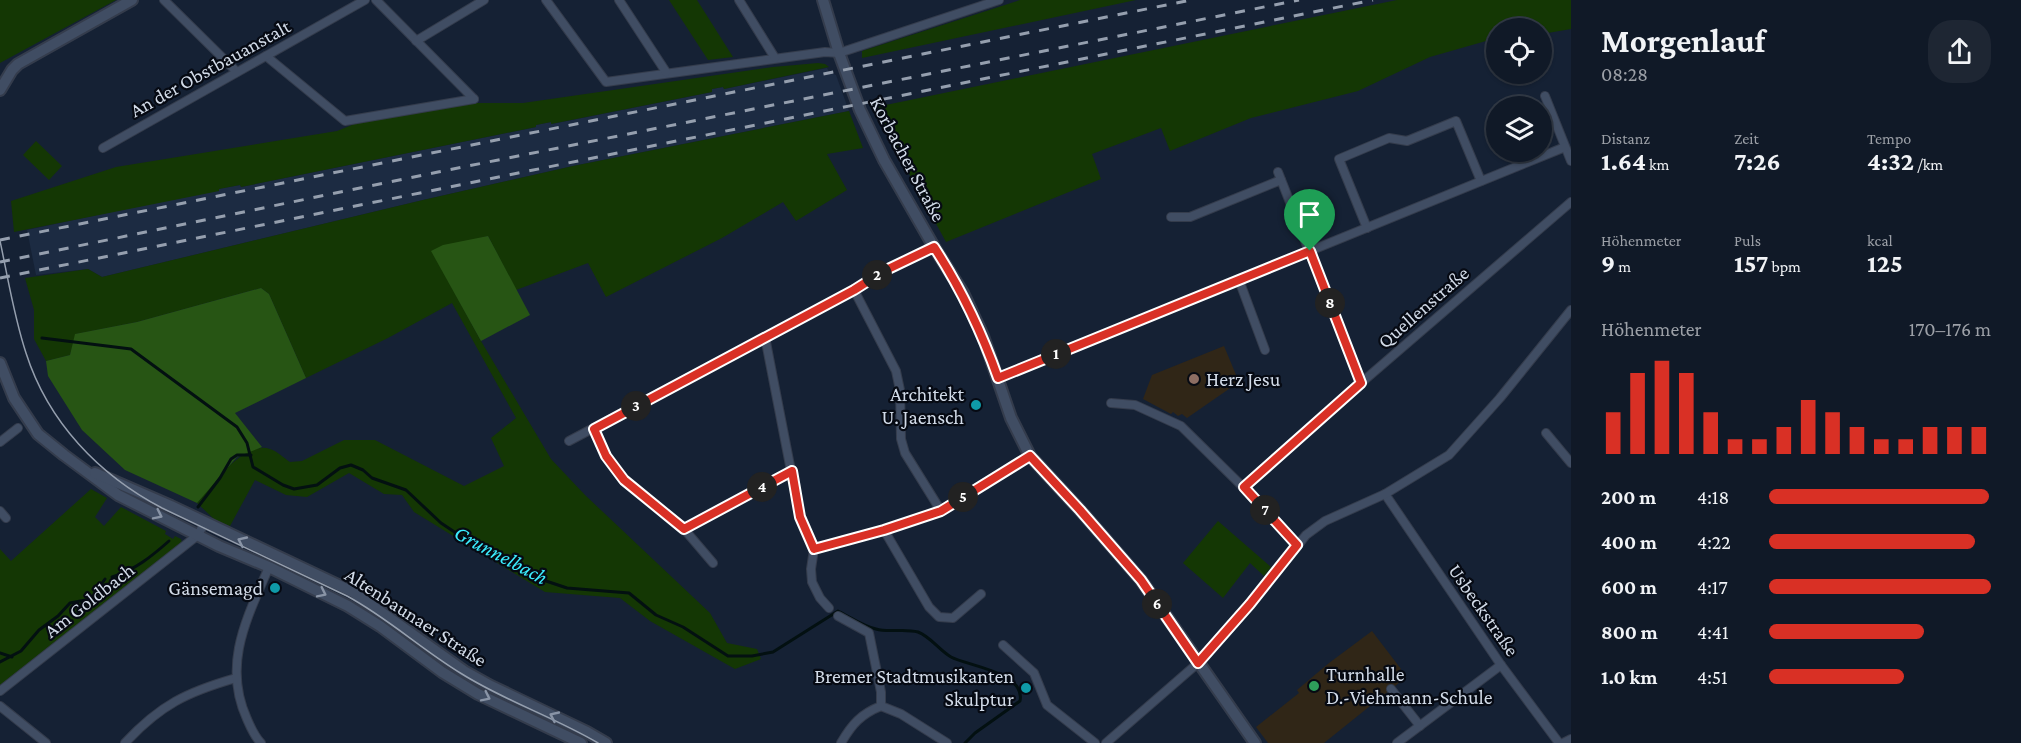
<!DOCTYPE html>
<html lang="de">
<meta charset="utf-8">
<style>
:root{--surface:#101927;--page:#1e2633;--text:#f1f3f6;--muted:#9ca0a7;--line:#303844;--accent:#d93025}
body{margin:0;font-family:"Crimson Pro",serif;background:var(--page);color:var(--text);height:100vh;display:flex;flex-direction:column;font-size:22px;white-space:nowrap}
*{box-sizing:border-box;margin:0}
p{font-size:20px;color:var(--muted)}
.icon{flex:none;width:33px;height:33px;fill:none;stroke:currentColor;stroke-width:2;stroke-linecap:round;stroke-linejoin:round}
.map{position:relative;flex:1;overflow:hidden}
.drawer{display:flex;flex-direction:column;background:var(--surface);width:450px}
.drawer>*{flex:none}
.fabs{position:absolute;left:1486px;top:18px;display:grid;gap:12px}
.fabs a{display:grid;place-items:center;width:66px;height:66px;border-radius:50%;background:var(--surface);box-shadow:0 2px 4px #0004,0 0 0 2px var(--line);font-size:30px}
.pin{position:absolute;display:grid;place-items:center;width:51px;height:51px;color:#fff;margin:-62px -26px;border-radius:50% 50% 50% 0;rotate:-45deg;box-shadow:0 0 6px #0007}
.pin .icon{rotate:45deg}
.km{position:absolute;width:30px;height:30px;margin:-15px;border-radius:50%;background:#222;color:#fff;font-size:16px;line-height:30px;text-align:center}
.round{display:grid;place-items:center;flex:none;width:63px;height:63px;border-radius:24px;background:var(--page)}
.head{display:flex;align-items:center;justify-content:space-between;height:102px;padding:0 30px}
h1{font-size:33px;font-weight:700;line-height:45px}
.metrics{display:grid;grid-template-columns:repeat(3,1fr);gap:9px;height:102px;padding:6px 30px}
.metrics div{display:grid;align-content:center}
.metrics b{font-size:26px;font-weight:700}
.metrics small{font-size:16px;font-weight:400}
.metrics p{font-size:16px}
.chart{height:168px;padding:12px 30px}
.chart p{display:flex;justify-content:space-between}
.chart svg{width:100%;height:108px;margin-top:6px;stroke:var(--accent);stroke-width:6}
ul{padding:0 30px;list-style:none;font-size:20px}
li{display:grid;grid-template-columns:96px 72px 1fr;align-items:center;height:45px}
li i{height:15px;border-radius:8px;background:var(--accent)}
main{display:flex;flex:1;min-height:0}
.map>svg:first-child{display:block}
.built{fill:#1c2b42}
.education{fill:#302617}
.green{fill:#143704}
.forest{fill:#275514}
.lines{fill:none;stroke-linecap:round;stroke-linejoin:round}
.stream{stroke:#031011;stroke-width:3}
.street-casing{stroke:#343c4c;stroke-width:10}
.secondary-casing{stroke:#343c4c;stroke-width:14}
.street{stroke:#404d63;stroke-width:8}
.secondary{stroke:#404d63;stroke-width:10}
.tram{stroke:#959fae;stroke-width:1.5}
.rail{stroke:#959fae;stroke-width:3;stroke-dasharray:10 10;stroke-linecap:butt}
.oneway{stroke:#8994a6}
.route-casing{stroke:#fff;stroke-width:12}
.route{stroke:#d93025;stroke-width:8}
.education-dot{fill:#8d6e63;stroke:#060a13;stroke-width:2}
.culture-dot{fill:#0f9aa8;stroke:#060a13;stroke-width:2}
.leisure-dot{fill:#2e9e5b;stroke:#060a13;stroke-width:2}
.labels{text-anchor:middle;stroke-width:4.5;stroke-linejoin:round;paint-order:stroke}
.street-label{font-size:20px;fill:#d2dbe8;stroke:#060a13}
.poi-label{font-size:20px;fill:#d2dbe8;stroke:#060a13;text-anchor:end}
.water-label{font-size:21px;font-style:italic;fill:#3bedfe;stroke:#060a13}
</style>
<main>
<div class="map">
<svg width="1571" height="743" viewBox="0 0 1571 743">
<rect width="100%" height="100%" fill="#152134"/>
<path class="built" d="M 827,68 L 829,72 L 836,75 L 849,111 L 573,166 L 423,200 L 102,277 L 88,269 L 36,275 L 27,230 L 218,189 L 240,185 L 241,187 L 536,127 L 536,125 L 551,122 L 552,124 L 712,92 L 712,89 L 723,87 L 724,89 Z"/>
<g class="education">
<path d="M 1224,346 L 1239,382 L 1187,418 L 1182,414 L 1178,416 L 1173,412 L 1171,414 L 1143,399 L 1152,375 Z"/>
<path d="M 1372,631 L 1401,669 L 1396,675 L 1400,682 L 1324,743 L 1268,743 L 1256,727 L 1299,693 L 1297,690 L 1329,663 Z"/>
</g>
<g class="green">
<path d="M 0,0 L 116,0 L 0,63 Z"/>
<path d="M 669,0 L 697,0 L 733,57 L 708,60 Z"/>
<path d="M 1020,0 L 1136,0 L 862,58 L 862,51 Z"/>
<path d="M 1397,0 L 1571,0 L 1571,29 L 1542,34 L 1542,28 L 1497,28 L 1497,68 L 1486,41 L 1430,57 L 1358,91 L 1251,118 L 1170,151 L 1161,128 L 1092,154 L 1101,179 L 946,242 L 901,159 L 876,107 Z"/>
<path d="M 818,63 L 825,64 L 829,67 L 724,89 L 723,87 L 712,89 L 712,92 L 551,124 L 551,122 L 536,125 L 536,127 L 241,187 L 240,185 L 219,189 L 219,191 L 14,232 L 11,201 L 116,167 L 337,131 L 362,121 L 475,103 L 523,103 L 773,67 Z"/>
<path d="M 849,111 L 863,148 L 827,154 L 847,190 L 796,221 L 783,202 L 722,238 L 606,297 L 588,263 L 516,290 L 488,236 L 432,251 L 481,341 L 551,459 L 585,495 L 710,613 L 727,643 L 757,649 L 761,659 L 735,669 L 650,621 L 620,598 L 545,592 L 414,512 L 402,495 L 384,494 L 349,473 L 307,497 L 286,495 L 255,480 L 230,526 L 215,520 L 197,503 C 212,486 243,440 270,449 C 277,451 284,458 290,462 L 302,461 L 344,440 L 375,440 L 464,486 L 504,466 L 491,438 L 516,418 L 452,303 L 388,338 L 306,378 L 269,294 L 261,288 L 137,322 L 76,334 L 70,355 L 46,361 L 34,339 L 34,310 L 25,278 L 88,269 L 102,277 L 423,200 L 573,166 Z"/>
<path d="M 36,141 L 62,166 L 49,180 L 23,155 Z"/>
<path d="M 91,489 L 107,498 L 95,517 L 104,526 L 121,507 L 166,531 L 165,534 L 173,539 L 175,536 L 181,539 L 182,543 L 0,685 L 0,549 L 11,561 Z"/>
<path d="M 1218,521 L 1271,567 L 1264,576 L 1250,563 L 1223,598 L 1183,563 Z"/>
</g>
<g class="forest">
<path d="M 488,236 L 530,315 L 481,341 L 431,251 L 443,245 Z"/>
<path d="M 261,288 L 269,294 L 306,378 L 235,413 L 262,447 L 237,457 L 197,503 L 125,470 L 82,430 L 48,376 L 46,361 L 70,355 L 75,334 L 137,322 Z"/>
</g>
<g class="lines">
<g class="stream">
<path d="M 42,338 L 131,349 L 237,427 L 247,443 L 253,467 L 283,485 L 294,489 L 317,485 L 340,468 L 351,465 L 363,470 L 372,478 L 406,490 L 441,523 L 453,531 L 470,543 L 490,548 L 506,561 L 537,578 L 567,588 L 629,593 L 656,615 L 683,627 L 728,656 L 752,656 L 773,652 L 838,611 C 850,617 863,626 876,629 C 889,633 904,628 918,632 C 931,637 939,650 951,657 C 967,666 1026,672 1020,701 L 975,733 L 965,743"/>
<path d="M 198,507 L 220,478 L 231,459 L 237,455 L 251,455"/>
<path d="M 112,577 C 135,570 152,556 169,541"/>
<path d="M 0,653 L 12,657"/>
<path d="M 0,662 L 21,651 L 39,630 L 58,616 L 70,603 L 91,599 L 105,579"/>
</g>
<defs>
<g id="street">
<path d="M 164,0 L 237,72"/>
<path d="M 376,0 L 474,99"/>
<path d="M 546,0 L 606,82 L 825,52 L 839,53 L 999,0"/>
<path d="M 619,0 L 666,72"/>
<path d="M 739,0 L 775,58"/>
<path d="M 416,41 L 484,0"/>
<path d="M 266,56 L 345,121 L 474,99"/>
<path d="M 1545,96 L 1571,161"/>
<path d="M 103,148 L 365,0"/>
<path d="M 1278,172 L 1361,383"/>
<path d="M 1171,217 L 1190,217 L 1281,180"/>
<path d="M 1367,228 L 1339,159 L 1389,138 L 1407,141 L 1456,121 L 1481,181"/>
<path d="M 1239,280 L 1265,350"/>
<path d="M 854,290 L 896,371 L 900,390 L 901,439 L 905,453 L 941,511"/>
<path d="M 765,337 L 800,517 L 814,549 L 811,569 L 812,582 L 820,598 L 829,608"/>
<path d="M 998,378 L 1565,147"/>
<path d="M 1111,403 L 1135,405 L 1181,426 L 1243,487 L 1297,545"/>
<path d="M 594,429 L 606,456 L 624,480 L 684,529 L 792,471"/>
<path d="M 1546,433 L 1571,463"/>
<path d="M 569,441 L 854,290 L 884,271 L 934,247"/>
<path d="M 0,442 L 18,428"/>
<path d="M 1243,487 L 1361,383 L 1571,202"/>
<path d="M 1385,494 L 1501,665 L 1559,743"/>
<path d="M 0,511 L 6,518"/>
<path d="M 684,529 L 713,563"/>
<path d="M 814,549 L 884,530"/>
<path d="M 981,594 L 953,618 L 939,617 L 929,607 L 884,530 L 941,511 L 1030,456"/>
<path d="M 838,616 L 869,633 L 881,692 L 881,706"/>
<path d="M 1003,645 L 1034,673 L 1047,705 L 1095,743"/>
<path d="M 1391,689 L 1420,726"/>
<path d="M 0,691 L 198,535 L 204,524"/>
<path d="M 0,706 L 46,743"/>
<path d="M 125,743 C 160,705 187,692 236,678"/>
<path d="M 261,743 C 254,736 251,728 247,719 C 222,664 247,618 269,567"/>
<path d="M 841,743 C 852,724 861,714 881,706 L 901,714 L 947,743"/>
<path d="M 1106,743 L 1198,663 L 1250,604 L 1306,535 L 1325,521 L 1385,494 L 1449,455 L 1500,398 L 1571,310"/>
<path d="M 1397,743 L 1501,665"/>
<path d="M 1563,743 L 1571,739"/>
</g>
<g id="secondary">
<path d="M 823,0 L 839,53 L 860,110 L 884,160 L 934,247 L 963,293 L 983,336 L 1011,418 L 1030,456 L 1080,510 L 1141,580 L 1255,743"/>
<path d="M 0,90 L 12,70 L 18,64 L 132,0"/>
<path d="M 0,363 L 14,398 L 38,434 L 64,455 L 118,495 L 219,546 L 269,567 L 348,606 L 380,626 L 442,672 L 478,694 L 581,743"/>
<path d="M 95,473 L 171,506 L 353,592 L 464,671 L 491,686 L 587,732 L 606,743"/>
</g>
</defs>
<use href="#street" class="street-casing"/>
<use href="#secondary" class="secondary-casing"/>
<use href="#street" class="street"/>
<use href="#secondary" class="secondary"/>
<path class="tram" d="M 0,241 C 8,278 14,317 26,353 C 48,422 99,475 162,508 L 347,596 C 388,618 422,650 462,674 C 505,701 554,717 598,743"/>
<g class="rail">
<path d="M 0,240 L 1191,0"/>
<path d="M 0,262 L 438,172 L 1299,0"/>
<path d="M 0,278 L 1373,0"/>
</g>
</g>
<defs><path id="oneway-chevron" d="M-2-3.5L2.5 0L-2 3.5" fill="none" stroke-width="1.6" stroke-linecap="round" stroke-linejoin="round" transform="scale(1.5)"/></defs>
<g class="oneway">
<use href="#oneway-chevron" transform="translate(158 515) rotate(26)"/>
<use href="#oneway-chevron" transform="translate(242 541) rotate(-155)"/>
<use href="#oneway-chevron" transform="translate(322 593) rotate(26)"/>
<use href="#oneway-chevron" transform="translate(486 697) rotate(26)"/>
<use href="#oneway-chevron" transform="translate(554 716) rotate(-155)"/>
</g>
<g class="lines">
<defs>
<path id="route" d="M 934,247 C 962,290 981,330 998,378 L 1310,251 L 1361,383 L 1244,487 L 1297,545 L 1250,604 L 1198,663 L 1141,580 L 1080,510 L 1030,456 L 941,511 L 884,530 L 814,549 L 800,517 L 792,471 L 684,529 L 624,480 L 606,456 L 594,429 L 854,290 L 884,271 Z"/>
</defs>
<use href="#route" class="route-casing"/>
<use href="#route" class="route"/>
</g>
<circle class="education-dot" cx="1194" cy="379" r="6"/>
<g class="culture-dot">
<circle cx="976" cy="405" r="6"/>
<circle cx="275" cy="588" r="6"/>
<circle cx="1026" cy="688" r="6"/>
</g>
<circle class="leisure-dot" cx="1314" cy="686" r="6"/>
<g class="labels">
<g class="street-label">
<text transform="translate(210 68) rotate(-29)" y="7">An der Obstbauanstalt</text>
<text transform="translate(908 159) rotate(62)" y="7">Korbacher Straße</text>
<text transform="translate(1423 307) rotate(-41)" y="7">Quellenstraße</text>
<text transform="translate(89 600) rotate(-38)" y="7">Am Goldbach</text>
<text transform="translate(1484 610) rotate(55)" y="7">Usbeckstraße</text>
<text transform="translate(416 617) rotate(33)" y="7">Altenbaunaer Straße</text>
</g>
<g class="poi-label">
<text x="1206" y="386" text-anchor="start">Herz Jesu</text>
<text x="964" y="401">Architekt<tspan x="964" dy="23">U. Jaensch</tspan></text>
<text x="263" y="595">Gänsemagd</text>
<text x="1326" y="681" text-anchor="start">Turnhalle<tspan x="1326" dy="23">D.-Viehmann-Schule</tspan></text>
<text x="1014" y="683">Bremer Stadtmusikanten<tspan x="1014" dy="23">Skulptur</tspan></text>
</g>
<g class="water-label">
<text transform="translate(501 555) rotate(28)" y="7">Grunnelbach</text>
</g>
</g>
</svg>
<div class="fabs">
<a><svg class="icon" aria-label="locate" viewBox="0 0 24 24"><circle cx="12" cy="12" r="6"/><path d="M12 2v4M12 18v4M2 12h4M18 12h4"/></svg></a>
<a><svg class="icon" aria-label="layers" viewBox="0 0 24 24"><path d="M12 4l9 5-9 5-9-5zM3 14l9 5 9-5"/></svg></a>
</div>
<div class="pin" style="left:1310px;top:251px;background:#1e9e55"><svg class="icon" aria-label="arrive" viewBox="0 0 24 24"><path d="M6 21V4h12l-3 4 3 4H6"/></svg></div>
<b class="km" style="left:1056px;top:354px">1</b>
<b class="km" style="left:877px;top:275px">2</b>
<b class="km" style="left:636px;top:406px">3</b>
<b class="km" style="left:762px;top:487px">4</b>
<b class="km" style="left:963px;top:497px">5</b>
<b class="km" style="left:1157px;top:604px">6</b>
<b class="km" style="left:1265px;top:510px">7</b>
<b class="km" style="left:1330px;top:303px">8</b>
</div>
<section class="drawer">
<div class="head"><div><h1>Morgenlauf</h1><p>08:28</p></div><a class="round"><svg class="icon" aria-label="share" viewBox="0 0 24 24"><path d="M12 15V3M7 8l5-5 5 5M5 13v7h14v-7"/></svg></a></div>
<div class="metrics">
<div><p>Distanz</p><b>1.64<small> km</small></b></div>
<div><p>Zeit</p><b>7:26</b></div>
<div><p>Tempo</p><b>4:32<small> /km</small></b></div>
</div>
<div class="metrics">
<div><p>Höhenmeter</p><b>9<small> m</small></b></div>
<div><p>Puls</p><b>157<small> bpm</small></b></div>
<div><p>kcal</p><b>125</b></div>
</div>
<div class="chart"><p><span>Höhenmeter</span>170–176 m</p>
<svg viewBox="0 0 160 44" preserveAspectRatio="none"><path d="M5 44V27M15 44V11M25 44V6M35 44V11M45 44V27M55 44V38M65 44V38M75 44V33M85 44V22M95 44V27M105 44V33M115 44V38M125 44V38M135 44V33M145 44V33M155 44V33"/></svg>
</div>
<ul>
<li><b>200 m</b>4:18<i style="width:99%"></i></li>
<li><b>400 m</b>4:22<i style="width:93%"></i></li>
<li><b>600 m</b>4:17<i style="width:100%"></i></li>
<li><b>800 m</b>4:41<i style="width:70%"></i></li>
<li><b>1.0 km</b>4:51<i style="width:61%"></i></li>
</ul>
</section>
</main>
